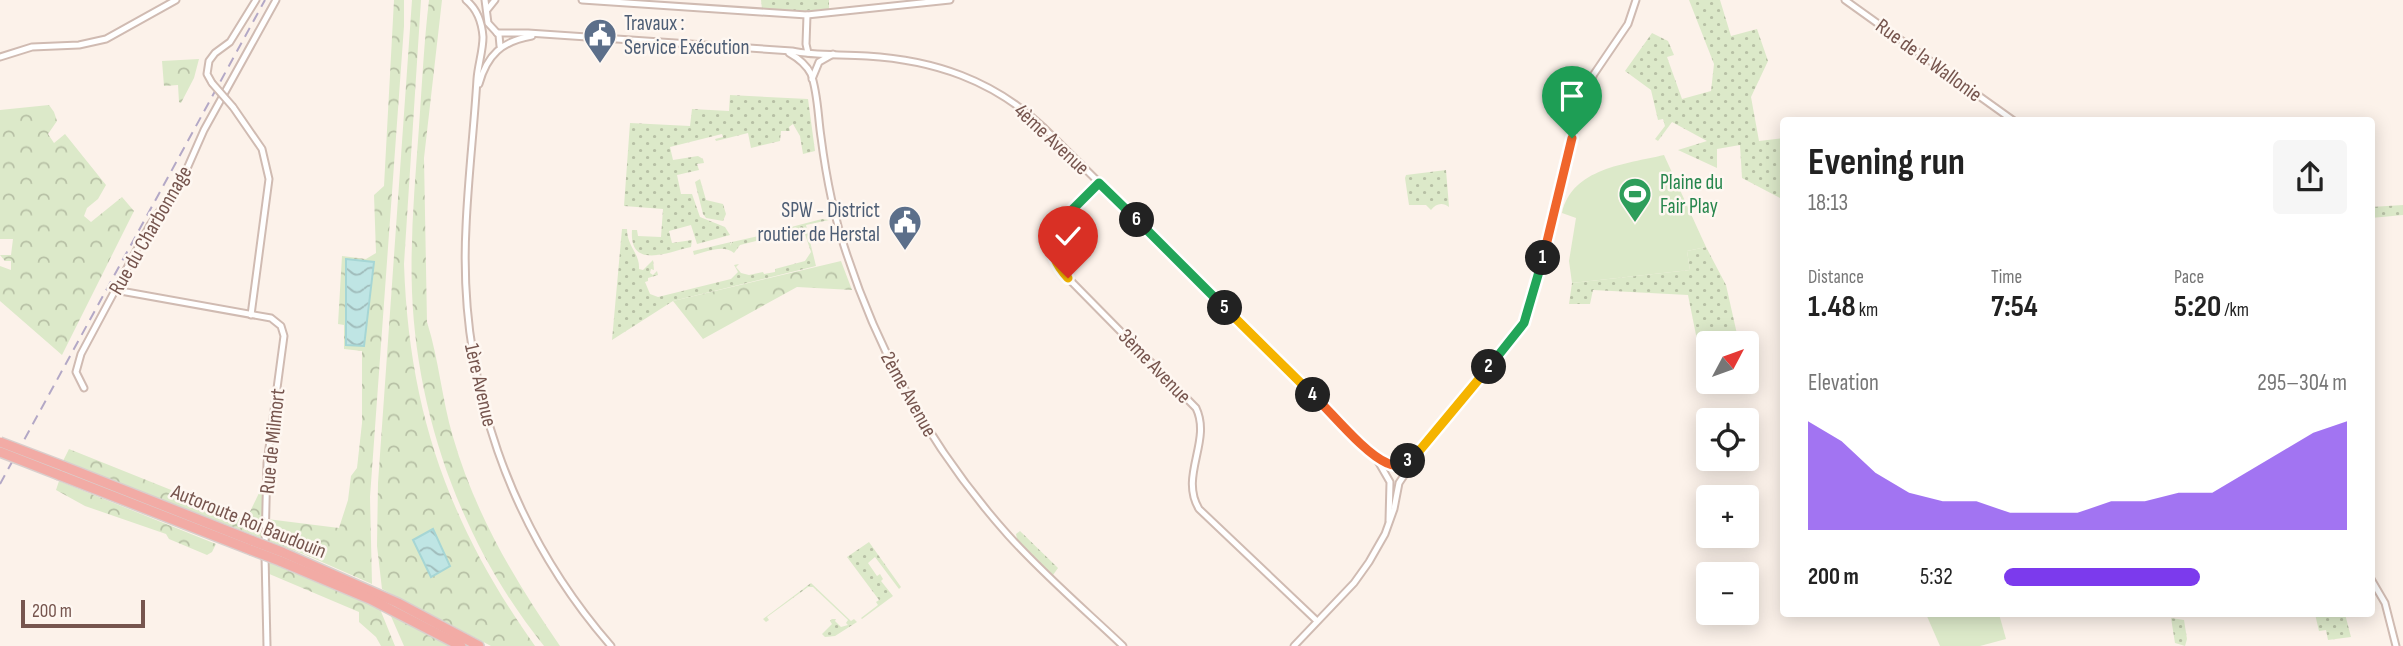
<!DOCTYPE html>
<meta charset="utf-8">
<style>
:root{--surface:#fff;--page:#f6f6f6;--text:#222;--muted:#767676;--accent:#7c3aed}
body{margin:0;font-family:"Sofia Sans Condensed",sans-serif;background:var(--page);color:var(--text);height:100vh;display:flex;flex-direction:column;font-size:26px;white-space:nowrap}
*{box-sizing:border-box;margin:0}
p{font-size:23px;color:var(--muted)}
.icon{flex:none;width:38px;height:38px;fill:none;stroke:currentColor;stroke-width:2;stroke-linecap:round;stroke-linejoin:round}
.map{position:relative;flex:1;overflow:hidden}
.side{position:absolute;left:1780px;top:117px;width:595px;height:500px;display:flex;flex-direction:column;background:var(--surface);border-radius:7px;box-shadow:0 4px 18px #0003}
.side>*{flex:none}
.needle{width:46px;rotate:49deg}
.fabs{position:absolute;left:1696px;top:331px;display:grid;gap:14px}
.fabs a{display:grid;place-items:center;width:63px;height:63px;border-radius:7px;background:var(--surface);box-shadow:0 4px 18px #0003;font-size:35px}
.scale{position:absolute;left:21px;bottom:18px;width:124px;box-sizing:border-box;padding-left:7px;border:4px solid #76554e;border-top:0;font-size:19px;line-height:24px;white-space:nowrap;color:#76554e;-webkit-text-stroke:5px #fef7f1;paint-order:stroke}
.pin{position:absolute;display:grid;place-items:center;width:60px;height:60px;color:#fff;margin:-72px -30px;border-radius:50% 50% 50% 0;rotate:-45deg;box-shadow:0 0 7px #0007}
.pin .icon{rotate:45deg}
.km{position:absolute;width:35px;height:35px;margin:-18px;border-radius:50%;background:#222;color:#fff;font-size:19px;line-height:35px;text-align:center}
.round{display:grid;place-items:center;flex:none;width:74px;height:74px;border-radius:7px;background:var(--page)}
.overview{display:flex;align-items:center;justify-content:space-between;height:119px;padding:0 28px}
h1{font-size:38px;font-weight:700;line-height:52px}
.stats{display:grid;grid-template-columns:repeat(3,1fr);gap:10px;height:119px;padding:7px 28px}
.stats div{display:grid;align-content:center}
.stats b{font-size:30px;font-weight:700}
.stats small{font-size:19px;font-weight:400}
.stats p{font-size:19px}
.chart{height:196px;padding:14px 28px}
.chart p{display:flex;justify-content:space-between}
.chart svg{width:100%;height:126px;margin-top:7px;fill:var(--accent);opacity:.7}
ul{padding:0 28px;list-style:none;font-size:23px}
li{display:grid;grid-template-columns:112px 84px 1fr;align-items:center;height:52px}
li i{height:18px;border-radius:9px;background:var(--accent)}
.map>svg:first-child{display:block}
.grass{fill:url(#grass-dots)}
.forest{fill:url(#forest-crowns)}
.green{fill:#dce9c9}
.water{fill:url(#water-waves);stroke:#a6d6d5;stroke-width:2}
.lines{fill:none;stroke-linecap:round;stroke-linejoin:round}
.minor-casing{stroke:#d0bbb2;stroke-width:9}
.highway-casing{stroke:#d9cfcd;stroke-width:12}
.minor{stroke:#fff;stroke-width:5}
.highway{stroke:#f2aba5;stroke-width:9}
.rail{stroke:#b3a8c6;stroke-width:2;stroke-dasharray:10 7;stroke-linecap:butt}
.minor-bridge-casing{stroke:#d0bbb2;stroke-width:9;stroke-linecap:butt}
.highway-bridge-casing{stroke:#d9cfcd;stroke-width:12;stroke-linecap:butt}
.minor-bridge{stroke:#fff;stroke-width:5}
.highway-bridge{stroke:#f2aba5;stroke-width:9}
.split-1-casing{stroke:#fff;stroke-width:14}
.split-2-casing{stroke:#fff;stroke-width:14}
.split-3-casing{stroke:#fff;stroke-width:14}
.split-4-casing{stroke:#fff;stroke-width:14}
.split-5-casing{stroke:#fff;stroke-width:14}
.split-6-casing{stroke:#fff;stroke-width:14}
.split-7-casing{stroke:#fff;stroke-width:14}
.split-8-casing{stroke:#fff;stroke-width:14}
.split-1{stroke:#f0652b;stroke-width:9}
.split-2{stroke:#22a559;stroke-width:9}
.split-3{stroke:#f5b400;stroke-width:9}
.split-4{stroke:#f0652b;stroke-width:9}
.split-5{stroke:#f5b400;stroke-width:9}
.split-6{stroke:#22a559;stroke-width:9}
.split-7{stroke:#22a559;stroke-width:9}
.split-8{stroke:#f5b400;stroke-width:9}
.labels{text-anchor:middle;stroke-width:5;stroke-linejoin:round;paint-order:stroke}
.service-label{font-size:21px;fill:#4e5e75;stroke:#fef7f1;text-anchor:start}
.street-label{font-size:21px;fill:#76554e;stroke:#fef7f1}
.leisure-label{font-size:21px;fill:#27864d;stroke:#fef7f1;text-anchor:start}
</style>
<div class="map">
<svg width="2403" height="646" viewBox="0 0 2403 646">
<defs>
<pattern id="grass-dots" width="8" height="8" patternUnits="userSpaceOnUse" patternTransform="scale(1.75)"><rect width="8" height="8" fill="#dce9c9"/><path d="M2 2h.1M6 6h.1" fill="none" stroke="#b7c0a5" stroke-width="1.8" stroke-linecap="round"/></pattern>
<pattern id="forest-crowns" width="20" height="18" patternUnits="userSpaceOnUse" patternTransform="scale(1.75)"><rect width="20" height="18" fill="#dce9c9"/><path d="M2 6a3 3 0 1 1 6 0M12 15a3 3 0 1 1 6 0" fill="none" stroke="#b7c0a5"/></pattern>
<pattern id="water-waves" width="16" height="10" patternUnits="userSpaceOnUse" patternTransform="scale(1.75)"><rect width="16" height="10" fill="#bfe5e4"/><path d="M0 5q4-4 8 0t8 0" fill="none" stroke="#a0bcbb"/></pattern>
</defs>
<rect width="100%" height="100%" fill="#fcf2ea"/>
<g class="grass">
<path d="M 761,0 L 829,0 L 829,9 L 802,11 L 762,9 Z"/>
<path d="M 1689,0 L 1720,0 L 1731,36 L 1757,29 L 1768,61 L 1751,97 L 1759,141 L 1783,138 L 1782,199 L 1742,178 L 1740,145 L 1717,149 L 1717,168 L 1678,150 L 1707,141 L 1672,122 L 1658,141 L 1655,139 L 1665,126 L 1663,119 L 1658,120 L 1651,90 L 1625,71 L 1652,33 L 1668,41 L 1674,55 L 1667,57 L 1682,99 L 1711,91 L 1714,64 Z"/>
<path d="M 730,95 L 808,99 L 815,151 L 803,154 L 800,136 L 793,124 L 789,127 L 790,131 L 781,131 L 780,141 L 751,148 L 748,133 L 716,141 L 715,139 L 723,137 L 722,134 L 670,147 L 673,160 L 698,156 L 703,159 L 704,163 L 697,164 L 699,170 L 677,175 L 681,194 L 692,194 L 700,217 L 725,227 L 730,235 L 697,244 L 691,225 L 669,231 L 672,243 L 692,240 L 691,247 C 668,252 629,270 632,230 L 637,230 L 638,236 L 661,237 L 663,209 L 624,206 L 630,123 L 690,126 L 692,109 L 729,111 Z"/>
<path d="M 1446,170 L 1449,207 C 1443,202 1436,203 1431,210 L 1426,205 L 1409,205 L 1405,178 L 1406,175 Z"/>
<path d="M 700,179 L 706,200 L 723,204 L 726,214 L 723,221 L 706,218 L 703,214 L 695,182 Z"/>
<path d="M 2403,205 L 2403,215 L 2371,218 L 2371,207 Z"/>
<path d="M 822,219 L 829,220 L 806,225 L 816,266 L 673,301 L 612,340 L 622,229 L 627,229 C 627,247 640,253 639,269 L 643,270 L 653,260 L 654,270 L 651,269 L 650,273 L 653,275 L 657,271 L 658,275 L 648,278 L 648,281 L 645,282 L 650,294 L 658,297 L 731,279 L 738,272 L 734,265 L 739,264 L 736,267 L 741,273 L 749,275 L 763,272 L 764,274 L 775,272 L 775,269 L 805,261 L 811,252 L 805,234 L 798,231 L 773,236 L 772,232 Z"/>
<path d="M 763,235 L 764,239 L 740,245 L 734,253 C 723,244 707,252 694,255 L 693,251 L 731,242 L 730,246 L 732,242 Z"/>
<path d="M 1706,247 L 1726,285 L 1739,343 L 1708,343 L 1708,361 L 1701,360 L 1688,295 L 1593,290 L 1590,304 L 1569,304 L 1572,283 L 1690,270 L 1687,251 Z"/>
<path d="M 1020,531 L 1058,568 L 1053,575 L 1017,539 L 1016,534 Z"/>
<path d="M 869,542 L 901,587 L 899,589 L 875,557 L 868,563 L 877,576 L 880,574 L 883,579 L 881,581 L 893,596 L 862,619 L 861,618 L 878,605 L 876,602 L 879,600 L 847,557 Z"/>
<path d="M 811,583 L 851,621 L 854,619 L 857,622 L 835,636 L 825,637 L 822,634 L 832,624 L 830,621 L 832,619 L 836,619 L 835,621 L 841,627 L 848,625 L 846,623 L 848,620 L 813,587 L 808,587 L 767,617 L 769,620 L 766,622 L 763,619 Z"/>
<path d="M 2315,614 L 2345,614 L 2351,637 L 2328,640 L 2326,630 L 2319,631 Z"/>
<path d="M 2171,618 L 2184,620 L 2187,639 L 2185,646 L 2175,643 Z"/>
</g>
<g class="forest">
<path d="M 394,0 L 404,0 L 404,26 L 370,497 L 372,584 L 306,555 L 266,540 L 267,519 L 339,528 L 348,500 L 351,476 L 357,468 L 362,423 L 362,351 L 344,349 L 344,325 L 338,324 L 342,256 L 366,259 L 376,253 L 374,195 L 384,186 Z"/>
<path d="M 412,0 L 421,0 L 404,264 C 409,412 449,525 535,646 L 491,646 L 382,589 L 377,546 L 378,483 Z"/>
<path d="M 429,0 L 442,0 L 424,158 L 427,322 C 439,360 442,400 453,437 C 475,514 515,581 560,646 L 544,646 C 464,547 417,419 412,292 C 410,237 415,182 419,127 C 422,85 424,42 429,0 Z"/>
<path d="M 199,59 L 194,78 L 181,103 L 179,102 L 178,85 L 164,86 L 162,61 Z"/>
<path d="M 49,105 L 54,112 L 57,121 L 48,134 L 54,143 L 65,134 L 106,185 L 98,199 L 87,208 L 84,216 L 91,222 L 122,197 L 134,211 L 62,355 L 0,301 L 0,266 L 11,270 L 11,261 L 5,261 L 0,255 L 11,255 L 13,239 L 0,239 L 0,110 Z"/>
<path d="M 841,261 L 852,290 L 797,287 L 703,339 L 673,301 Z"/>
<path d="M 69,449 L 246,520 L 259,493 L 263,494 L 261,538 L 63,461 Z"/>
<path d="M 59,481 L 216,544 L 212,552 L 207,555 L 169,539 L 166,534 L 85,506 L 56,490 Z"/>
<path d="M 268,562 L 380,609 L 395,646 L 381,646 L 376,637 L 359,622 L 359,612 L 267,573 Z"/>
<path d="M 390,614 L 451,646 L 404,646 Z"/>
</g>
<g class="green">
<path d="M 1664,155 L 1706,247 L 1687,251 L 1690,270 L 1572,283 L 1569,261 L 1576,218 L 1562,213 C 1572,168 1626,164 1664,155 Z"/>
<path d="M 1926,614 L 1999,614 L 2006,639 L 1980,646 L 1940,646 Z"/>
</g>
<g class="water">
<path d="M 346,259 L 374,262 L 364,346 L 346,345 Z"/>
<path d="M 433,529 L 450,566 L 431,577 L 413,540 Z"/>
</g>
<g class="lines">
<defs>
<g id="minor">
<path d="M 466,0 C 477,9 482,23 483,37 C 483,51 478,65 477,79 C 474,129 468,178 466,227 C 458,381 510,530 611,646"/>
<path d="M 485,0 L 488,23 L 499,35 L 500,46"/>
<path d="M 582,0 L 807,15 L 950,0"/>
<path d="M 1845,0 L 2014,121"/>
<path d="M 487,10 L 495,0"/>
<path d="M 807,15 L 806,44 L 808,53"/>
<path d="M 497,33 L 528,33 L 792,51 C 815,56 841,54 867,56 C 934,60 993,80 1043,127 L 1375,456 L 1390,482 L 1389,521"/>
<path d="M 789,53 C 798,58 806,64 811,74 C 818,93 818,118 821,137 C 826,176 833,214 846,252 C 880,357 934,452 1008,535 C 1044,575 1085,610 1123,646"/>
<path d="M 0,57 L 32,47 L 79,45 L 106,39 L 176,0"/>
<path d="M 812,79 L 819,62 L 833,54"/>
<path d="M 212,83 L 207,74 L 209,61 L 215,53 L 230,42 L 256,0"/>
<path d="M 479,84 C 487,55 502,41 532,36"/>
<path d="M 233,107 L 262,149 L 269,179 L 251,315"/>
<path d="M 1099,183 C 1075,209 1032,235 1063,273 L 1196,408 C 1212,441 1179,476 1199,509 L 1317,621"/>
<path d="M 115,290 L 271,318 L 281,326 L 284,336 L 267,463 L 265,545"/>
<path d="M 84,388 L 76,372 L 81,354 L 150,225 L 168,199 L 178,189 L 204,130 L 276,0"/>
<path d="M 1376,457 C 1398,470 1402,466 1420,450 L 1508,345 L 1524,322 L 1555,212 L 1580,103 L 1594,74 L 1628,24 L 1636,0"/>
<path d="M 265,555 L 267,646"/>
<path d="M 2371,579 L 2385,603 L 2396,646"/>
<path d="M 1294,646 L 1354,583 L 1369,562 L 1385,534 L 1394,509 L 1399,483 L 1417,456"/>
</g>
<g id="highway">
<path d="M 63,466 L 253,541"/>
<path d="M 59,475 L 251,550"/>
<path d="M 282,552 L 398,603 L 479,646"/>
<path d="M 280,561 L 370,599 L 461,646"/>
</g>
</defs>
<use href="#minor" class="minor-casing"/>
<use href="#highway" class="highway-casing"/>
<use href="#minor" class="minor"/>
<use href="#highway" class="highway"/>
<path class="rail" d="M 0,484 L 265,0"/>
<defs>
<path id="minor-bridge" d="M 212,83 L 233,107"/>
<g id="highway-bridge">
<path d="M 0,442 L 63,466"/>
<path d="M 0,452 L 59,475"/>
<path d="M 253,541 L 282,552"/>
<path d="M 251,550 L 280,561"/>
</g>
</defs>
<use href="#minor-bridge" class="minor-bridge-casing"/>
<use href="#highway-bridge" class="highway-bridge-casing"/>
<use href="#minor-bridge" class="minor-bridge"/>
<use href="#highway-bridge" class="highway-bridge"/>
</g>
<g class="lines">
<defs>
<path id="split-1" d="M 1543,258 L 1572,138"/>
<path id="split-2" d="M 1489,367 L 1524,323 L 1543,258"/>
<path id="split-3" d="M 1408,461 L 1420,450 L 1489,367"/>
<path id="split-4" d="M 1313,395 C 1332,413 1365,454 1387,463 C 1395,467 1401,465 1408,461"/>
<path id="split-5" d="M 1225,308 L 1313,395"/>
<path id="split-6" d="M 1137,220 L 1225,308"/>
<path id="split-7" d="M 1054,236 L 1062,220 L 1099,183 L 1137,220"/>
<path id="split-8" d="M 1054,236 C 1049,253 1057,266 1068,278"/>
</defs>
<use href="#split-1" class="split-1-casing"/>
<use href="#split-2" class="split-2-casing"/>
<use href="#split-3" class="split-3-casing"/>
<use href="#split-4" class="split-4-casing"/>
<use href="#split-5" class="split-5-casing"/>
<use href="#split-6" class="split-6-casing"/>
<use href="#split-7" class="split-7-casing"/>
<use href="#split-8" class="split-8-casing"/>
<use href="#split-1" class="split-1"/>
<use href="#split-2" class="split-2"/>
<use href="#split-3" class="split-3"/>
<use href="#split-4" class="split-4"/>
<use href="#split-5" class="split-5"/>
<use href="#split-6" class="split-6"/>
<use href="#split-7" class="split-7"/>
<use href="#split-8" class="split-8"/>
</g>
<defs>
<symbol id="civic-pin" viewBox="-11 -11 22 30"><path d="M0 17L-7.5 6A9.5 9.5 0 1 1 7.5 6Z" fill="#5c6f8a" stroke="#fef7f1"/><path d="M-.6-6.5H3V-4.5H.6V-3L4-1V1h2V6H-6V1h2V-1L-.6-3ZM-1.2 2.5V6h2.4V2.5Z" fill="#fff"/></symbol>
<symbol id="stadium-pin" viewBox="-11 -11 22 30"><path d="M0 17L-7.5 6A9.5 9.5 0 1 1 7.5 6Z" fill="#2e9e5b" stroke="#fef7f1"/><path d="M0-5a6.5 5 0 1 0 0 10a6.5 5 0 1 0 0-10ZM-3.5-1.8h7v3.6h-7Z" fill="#fff"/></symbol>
</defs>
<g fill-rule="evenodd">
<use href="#civic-pin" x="581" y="16" width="38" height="52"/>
<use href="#stadium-pin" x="1616" y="175" width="38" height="52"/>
<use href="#civic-pin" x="886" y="203" width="38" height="52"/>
</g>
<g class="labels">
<g class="service-label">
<text x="624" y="30">Travaux :<tspan x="624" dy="24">Service Exécution</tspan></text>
<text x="880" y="217" text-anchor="end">SPW - District<tspan x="880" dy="24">routier de Herstal</tspan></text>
</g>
<g class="street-label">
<text transform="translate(1929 60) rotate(36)" y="7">Rue de la Wallonie</text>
<text transform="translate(1052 139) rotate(43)" y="7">4ème Avenue</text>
<text transform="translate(150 230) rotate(-60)" y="7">Rue du Charbonnage</text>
<text transform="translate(1155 366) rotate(46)" y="7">3ème Avenue</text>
<text transform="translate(481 385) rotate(77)" y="7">1ère Avenue</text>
<text transform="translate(909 394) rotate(61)" y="7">2ème Avenue</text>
<text transform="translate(272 441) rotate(-84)" y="7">Rue de Milmort</text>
<text transform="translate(249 521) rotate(22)" y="7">Autoroute Roi Baudouin</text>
</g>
<g class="leisure-label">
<text x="1660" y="189">Plaine du<tspan x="1660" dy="24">Fair Play</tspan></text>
</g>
</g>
</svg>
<div class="fabs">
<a><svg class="needle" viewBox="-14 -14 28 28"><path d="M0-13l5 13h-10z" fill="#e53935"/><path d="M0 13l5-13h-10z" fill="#767676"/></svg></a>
<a><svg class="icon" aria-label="locate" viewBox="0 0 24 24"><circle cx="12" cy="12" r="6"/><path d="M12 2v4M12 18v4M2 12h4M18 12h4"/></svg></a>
<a>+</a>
<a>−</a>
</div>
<div class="scale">200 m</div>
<div class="pin" style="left:1572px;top:138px;background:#1e9e55"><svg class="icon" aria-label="arrive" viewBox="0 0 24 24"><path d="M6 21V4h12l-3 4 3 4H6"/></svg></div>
<div class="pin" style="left:1068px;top:278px;background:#d93025"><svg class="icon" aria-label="check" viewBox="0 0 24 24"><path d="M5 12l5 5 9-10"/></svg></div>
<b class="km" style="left:1543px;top:258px">1</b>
<b class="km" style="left:1489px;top:367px">2</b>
<b class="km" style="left:1408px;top:461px">3</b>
<b class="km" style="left:1313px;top:395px">4</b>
<b class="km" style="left:1225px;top:308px">5</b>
<b class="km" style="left:1137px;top:220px">6</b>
<section class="side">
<div class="overview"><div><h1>Evening run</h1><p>18:13</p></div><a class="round"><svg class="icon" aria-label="share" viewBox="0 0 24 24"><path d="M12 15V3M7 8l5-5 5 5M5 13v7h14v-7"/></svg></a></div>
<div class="stats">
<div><p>Distance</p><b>1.48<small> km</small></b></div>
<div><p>Time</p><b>7:54</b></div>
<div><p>Pace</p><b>5:20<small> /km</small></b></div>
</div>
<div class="chart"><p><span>Elevation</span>295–304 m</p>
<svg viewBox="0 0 160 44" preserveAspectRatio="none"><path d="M0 44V6L10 13L20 24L30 31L40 34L50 34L60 38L70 38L80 38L90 34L100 34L110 31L120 31L130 24L140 17L150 10L160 6V44z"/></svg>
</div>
<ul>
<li><b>200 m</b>5:32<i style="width:57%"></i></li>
</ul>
</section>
</div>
